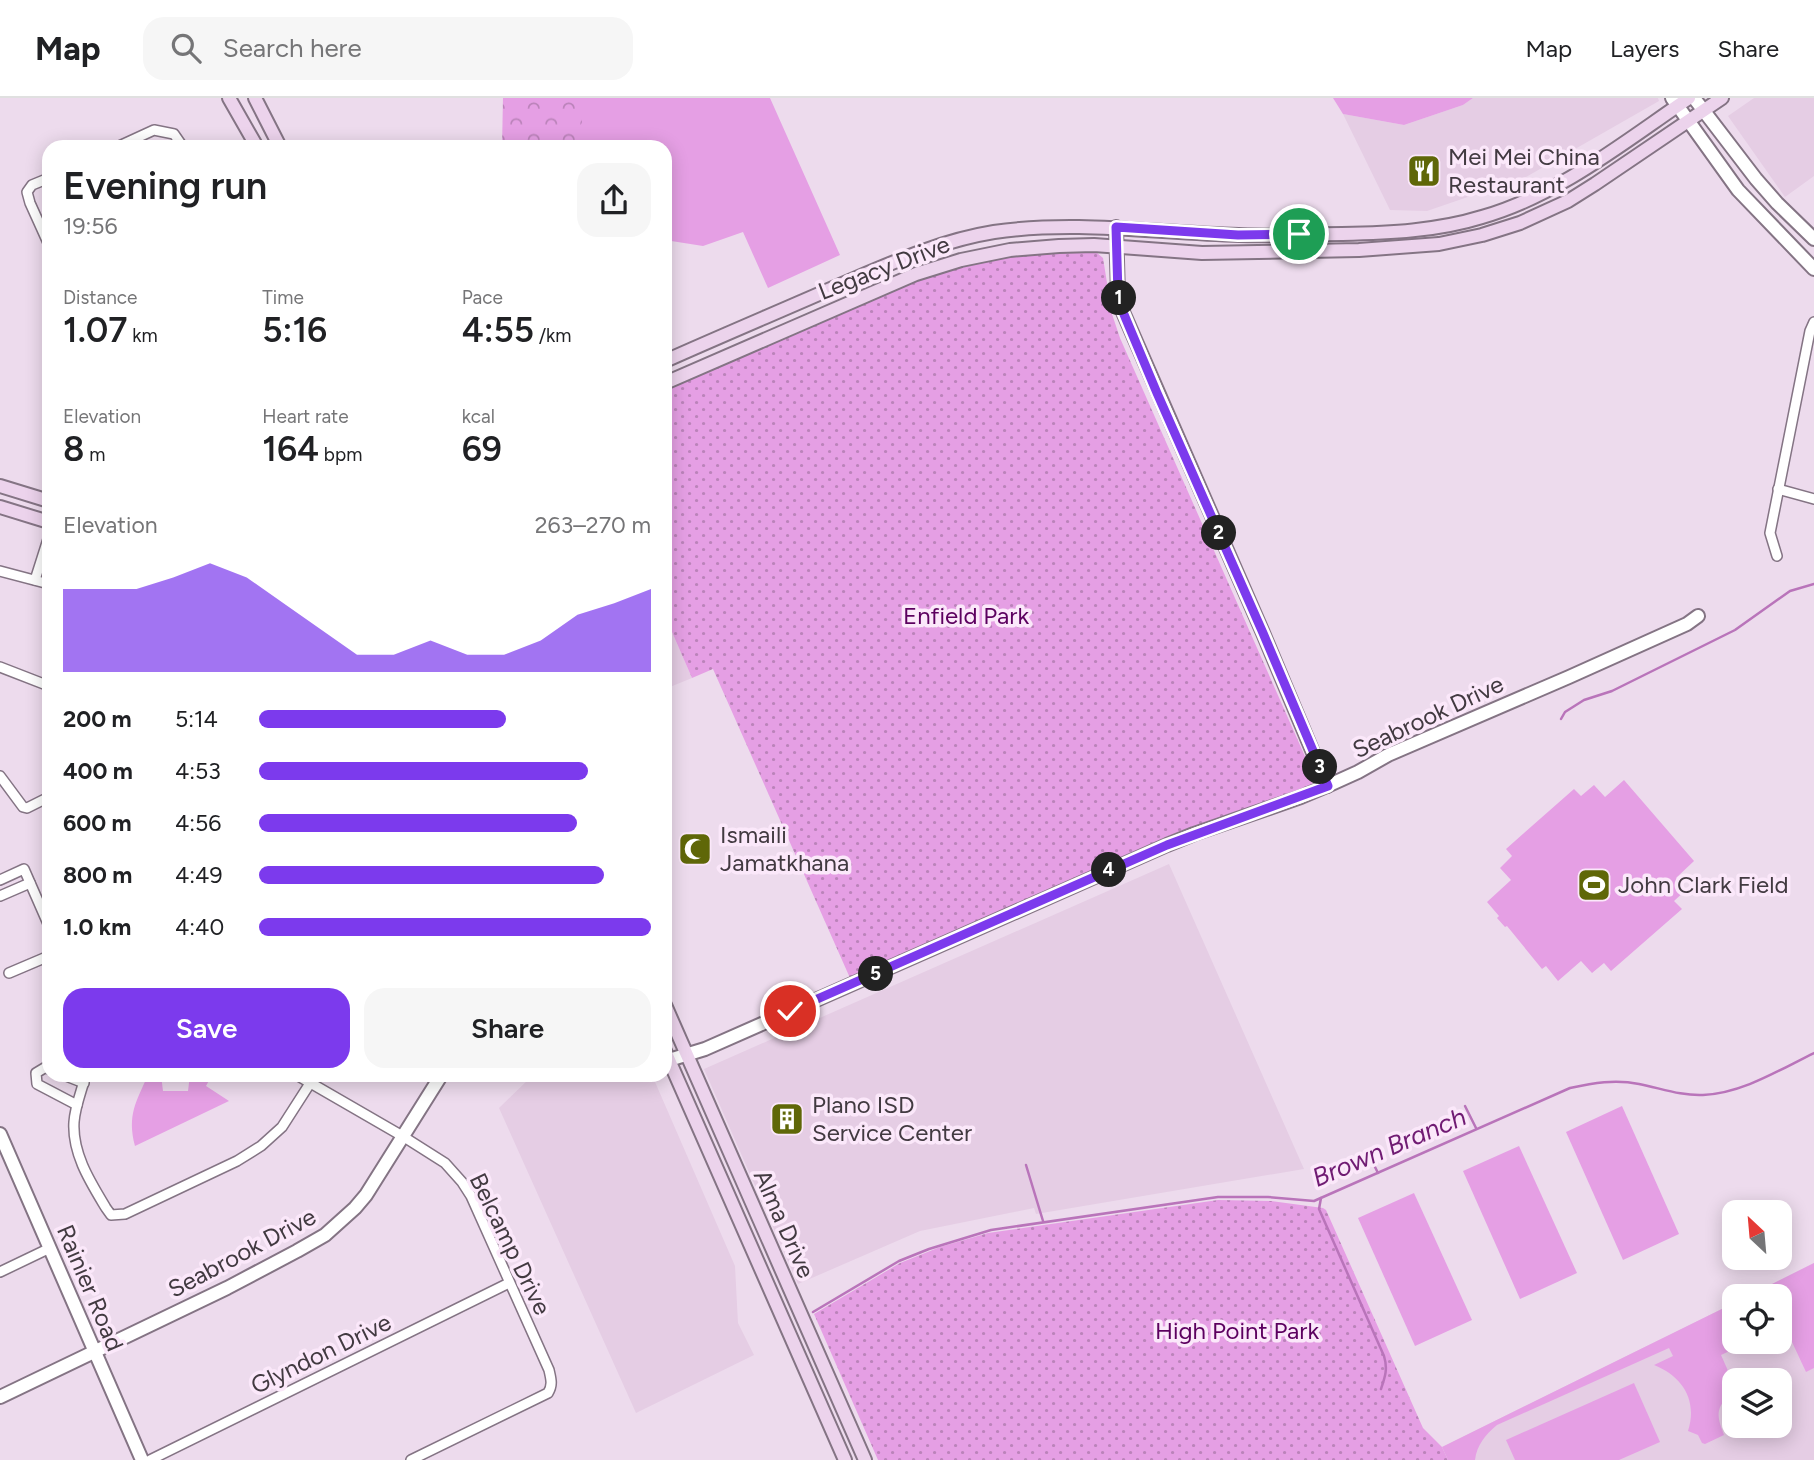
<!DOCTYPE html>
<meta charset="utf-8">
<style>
:root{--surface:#fff;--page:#f6f6f6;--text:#202124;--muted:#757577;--line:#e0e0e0;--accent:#7c3aed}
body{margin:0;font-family:Figtree,sans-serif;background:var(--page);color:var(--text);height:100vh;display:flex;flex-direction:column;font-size:26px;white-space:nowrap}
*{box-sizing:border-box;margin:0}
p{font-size:23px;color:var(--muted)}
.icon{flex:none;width:38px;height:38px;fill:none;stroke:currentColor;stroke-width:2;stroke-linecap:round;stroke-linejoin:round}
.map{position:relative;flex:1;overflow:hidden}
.panel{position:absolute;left:42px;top:42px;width:630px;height:942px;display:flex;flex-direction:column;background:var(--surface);border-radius:21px;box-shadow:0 4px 18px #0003}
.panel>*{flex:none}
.needle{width:46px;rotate:334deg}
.tools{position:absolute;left:1722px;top:1102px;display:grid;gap:14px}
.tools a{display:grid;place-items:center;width:70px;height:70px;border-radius:14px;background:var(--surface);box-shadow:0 4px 18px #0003;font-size:35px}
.pin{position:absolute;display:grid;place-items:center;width:60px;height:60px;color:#fff;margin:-30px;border:4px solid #fff;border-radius:50%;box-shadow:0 2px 7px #0007}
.km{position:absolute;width:35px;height:35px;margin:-18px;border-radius:50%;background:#222;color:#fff;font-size:19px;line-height:35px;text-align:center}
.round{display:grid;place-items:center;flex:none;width:74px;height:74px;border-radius:21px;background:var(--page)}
.overview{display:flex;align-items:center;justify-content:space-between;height:119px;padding:0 21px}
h1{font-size:38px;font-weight:600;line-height:52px}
.figures{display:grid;grid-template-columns:repeat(3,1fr);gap:10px;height:119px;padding:7px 21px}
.figures div{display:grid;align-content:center}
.figures b{font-size:35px;font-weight:600}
.figures small{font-size:19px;font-weight:400}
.figures p{font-size:19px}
.chart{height:196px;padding:14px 21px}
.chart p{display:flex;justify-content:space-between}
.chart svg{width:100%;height:126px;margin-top:7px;fill:var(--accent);opacity:.7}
.button{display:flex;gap:14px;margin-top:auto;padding:14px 21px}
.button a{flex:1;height:80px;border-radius:21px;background:var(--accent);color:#fff;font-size:28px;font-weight:600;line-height:80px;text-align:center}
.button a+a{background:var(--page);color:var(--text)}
ul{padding:0 21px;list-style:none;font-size:23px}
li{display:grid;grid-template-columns:112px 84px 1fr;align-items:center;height:52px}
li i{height:18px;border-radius:9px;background:var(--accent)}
header{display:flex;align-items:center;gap:42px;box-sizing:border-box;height:98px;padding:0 35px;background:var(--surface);border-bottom:2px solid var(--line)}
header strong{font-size:33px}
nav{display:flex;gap:38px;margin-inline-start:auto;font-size:24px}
.search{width:490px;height:63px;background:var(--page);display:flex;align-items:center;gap:18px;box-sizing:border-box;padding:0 24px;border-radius:21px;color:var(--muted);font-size:26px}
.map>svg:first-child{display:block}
.built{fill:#e5cde4;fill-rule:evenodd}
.grass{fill:#e59fe4}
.forest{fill:url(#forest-crowns)}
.park{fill:url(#park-dots)}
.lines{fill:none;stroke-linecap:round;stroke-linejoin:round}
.stream{stroke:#b974ba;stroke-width:2.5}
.minor-casing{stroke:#847484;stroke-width:12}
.tertiary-casing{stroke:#847484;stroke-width:16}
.secondary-casing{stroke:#847484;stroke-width:16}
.minor{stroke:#fff;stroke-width:9}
.tertiary{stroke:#fff;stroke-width:12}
.secondary{stroke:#ecd3ec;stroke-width:12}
.route-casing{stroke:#fff;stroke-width:14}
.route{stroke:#7c3aed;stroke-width:9}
.labels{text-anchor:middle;stroke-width:7;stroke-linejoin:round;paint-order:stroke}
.poi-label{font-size:24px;fill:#423a41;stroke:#fbe8fa;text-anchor:start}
.street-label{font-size:24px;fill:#423a41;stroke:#fbe8fa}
.park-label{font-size:24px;fill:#5c005f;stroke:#fbe8fa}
.water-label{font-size:26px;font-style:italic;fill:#701b73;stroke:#fbe8fa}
</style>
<header>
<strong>Map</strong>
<div class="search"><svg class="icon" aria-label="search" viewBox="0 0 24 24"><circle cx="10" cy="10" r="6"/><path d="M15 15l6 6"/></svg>Search here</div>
<nav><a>Map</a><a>Layers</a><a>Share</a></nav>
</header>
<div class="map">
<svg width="1814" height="1362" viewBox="0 0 1814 1362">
<defs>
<pattern id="forest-crowns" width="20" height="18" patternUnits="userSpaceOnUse" patternTransform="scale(1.75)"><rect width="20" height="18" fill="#e59fe4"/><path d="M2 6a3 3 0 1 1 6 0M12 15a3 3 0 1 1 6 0" fill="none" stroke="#bb83ba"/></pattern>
<pattern id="park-dots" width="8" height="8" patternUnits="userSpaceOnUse" patternTransform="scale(1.75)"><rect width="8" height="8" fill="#e59fe4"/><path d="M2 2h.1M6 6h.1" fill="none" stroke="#bb83ba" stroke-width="1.8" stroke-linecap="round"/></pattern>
</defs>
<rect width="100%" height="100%" fill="#eddbed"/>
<g class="built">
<path d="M 1473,0 L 1658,0 L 1659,3 L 1526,79 L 1427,113 L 1390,112 L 1343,16 L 1404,27 L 1463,7 Z"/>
<path d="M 1754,0 L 1814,0 L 1814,78 L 1785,99 L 1728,18 Z"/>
<path d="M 665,518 L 692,580 L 665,591 Z"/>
<path d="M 1169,766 L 1304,1071 L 1036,1116 L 1034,1110 L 920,1133 L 798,1186 L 704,971 Z"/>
<path d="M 533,977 L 575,977 L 578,984 L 596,977 L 652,977 L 735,1168 L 738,1225 L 754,1257 L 636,1315 L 499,1010 Z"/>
<path d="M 1814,1165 L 1814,1362 L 1448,1362 L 1442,1349 L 1734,1205 L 1734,1244 L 1780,1244 L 1780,1199 L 1746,1199 ZM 1734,1283 L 1780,1283 L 1780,1328 L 1734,1328 Z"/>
</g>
<g class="grass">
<path d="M 531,0 L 770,0 L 840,157 L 768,190 L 743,134 L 703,148 L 665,142 L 665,49 L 571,49 Z"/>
<path d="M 1333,0 L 1473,0 L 1463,7 L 1404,27 L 1343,16 Z"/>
<path d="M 1624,682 L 1694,763 L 1676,780 L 1686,792 L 1674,803 L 1682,811 L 1611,873 L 1604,865 L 1592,875 L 1581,863 L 1558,883 L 1546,868 L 1542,871 L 1507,828 L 1505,829 L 1497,820 L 1499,818 L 1487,804 L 1511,782 L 1500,770 L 1512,758 L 1506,751 L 1574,691 L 1581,698 L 1594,687 L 1605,699 Z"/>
<path d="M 148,977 L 161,977 L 163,993 L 188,993 L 190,977 L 212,977 L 206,988 L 229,1003 L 135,1048 C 127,1017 136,1004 148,977 Z"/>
<path d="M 1622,1008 L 1679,1136 L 1623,1162 L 1566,1034 Z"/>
<path d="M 1519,1048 L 1577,1175 L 1520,1201 L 1463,1073 Z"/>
<path d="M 1414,1095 L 1472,1222 L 1415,1248 L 1358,1120 Z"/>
<path d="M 1814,1165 L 1814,1270 L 1806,1274 L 1785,1229 L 1780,1231 L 1780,1199 L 1746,1199 Z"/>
<path d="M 1734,1205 L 1734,1244 L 1749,1244 L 1721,1257 L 1729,1275 L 1723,1278 L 1724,1281 L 1722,1283 L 1729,1298 C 1714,1311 1718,1321 1724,1337 L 1705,1346 L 1702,1345 L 1698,1337 L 1688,1333 C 1698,1302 1682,1278 1654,1267 L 1673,1258 L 1669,1250 L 1497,1327 C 1485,1337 1477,1347 1475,1362 L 1448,1362 L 1442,1349 Z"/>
<path d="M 1634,1285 L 1660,1344 L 1619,1362 L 1515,1362 L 1506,1342 Z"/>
</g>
<path class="forest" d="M 503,0 L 577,0 L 582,24 L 573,49 L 502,49 Z"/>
<g class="park">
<path d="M 1071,154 L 1096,154 L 1103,160 L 1112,216 L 1120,240 L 1315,681 L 1311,687 L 1302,693 L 1178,734 L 850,880 L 713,571 L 692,580 L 665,518 L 665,293 L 904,185 L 988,162 L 1022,157 Z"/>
<path d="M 1218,1102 L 1271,1103 L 1323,1110 L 1326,1112 L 1423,1330 L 1442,1349 L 1448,1362 L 878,1362 L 814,1216 L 900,1165 L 940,1149 L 988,1135 Z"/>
</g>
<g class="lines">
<g class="stream">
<path d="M 1561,621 L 1565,614 L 1584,602 L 1612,593 L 1735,532 L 1790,493 L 1814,486"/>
<path d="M 1465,1008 L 1476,1030"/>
<path d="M 1367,1053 L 1378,1075"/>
<path d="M 1026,1067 L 1043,1123"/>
<path d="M 1321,1100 L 1319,1111 L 1384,1258 C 1388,1271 1385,1279 1381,1291"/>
<path d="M 813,1214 L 899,1163 L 929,1151 L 991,1132 L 1218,1099 L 1268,1099 L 1314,1103 L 1570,990 C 1593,985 1615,981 1639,986 C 1660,990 1681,998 1703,997 C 1743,995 1779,972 1814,955"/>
</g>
<defs>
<g id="minor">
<path d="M 117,49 L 154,32 L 174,36 L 183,49"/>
<path d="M 49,80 L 32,87 L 27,94 L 30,105 L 49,147"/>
<path d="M 1778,391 L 1814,401"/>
<path d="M 1777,458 L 1770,435 L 1810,233 L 1814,224"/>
<path d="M 0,473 L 49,486"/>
<path d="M 35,482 L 49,438"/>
<path d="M 0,569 L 49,588"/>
<path d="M 0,678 L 23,709 L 27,710 L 49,699"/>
<path d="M 0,782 L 24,771 L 49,828"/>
<path d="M 0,798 L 30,785"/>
<path d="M 9,875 L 49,858"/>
<path d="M 49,971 L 46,969 L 36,975 L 37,986 L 77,1007"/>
<path d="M 61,976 L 84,985"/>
<path d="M 86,976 C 82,992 75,1008 74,1024 C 72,1056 91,1085 106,1110 L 111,1117 L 125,1116 L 237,1063 L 261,1048 L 282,1029 L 316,976"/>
<path d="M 295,976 L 404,1039 L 445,1065 L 462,1084 L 471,1098 L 549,1272 C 551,1281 553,1287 548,1295 L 411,1362"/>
<path d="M 0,1174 L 50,1150"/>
<path d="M 150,1362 L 509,1185"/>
</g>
<g id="tertiary">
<path d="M 1672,0 L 1738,92 L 1814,171"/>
<path d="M 1694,0 L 1756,81 L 1777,105 L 1814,141"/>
<path d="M 1116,129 L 1118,196 L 1123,214 L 1263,535 L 1327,688"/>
<path d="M 669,962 L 705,951 L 1167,747 L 1194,736 L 1301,699 L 1327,688 L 1358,674 L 1388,657 L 1569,579 L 1687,526 L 1698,518"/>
<path d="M 0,1036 L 142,1362"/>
<path d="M 0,1299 L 227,1190 L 297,1153 L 325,1137 L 355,1110 L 366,1097 L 442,976"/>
</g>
<g id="secondary">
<path d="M 229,0 L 257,49"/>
<path d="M 255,0 L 280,49"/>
<path d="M 665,263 C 721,238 778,214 835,189 C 887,167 938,143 994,134 C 1077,122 1156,135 1239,137 C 1273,138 1308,136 1342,136 C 1389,135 1437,133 1482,119 C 1559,97 1624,44 1689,0"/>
<path d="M 665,285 L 916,176 L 961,162 L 1010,152 L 1059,148 L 1094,147 L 1202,155 L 1359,152 L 1439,146 L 1482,137 L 1520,125 L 1568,103 L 1595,86 L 1722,0"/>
<path d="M 0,388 L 49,403"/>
<path d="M 0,409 L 49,424"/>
<path d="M 665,907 L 865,1362"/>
<path d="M 665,953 L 845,1362"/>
</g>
</defs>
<use href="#minor" class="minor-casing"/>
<use href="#tertiary" class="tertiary-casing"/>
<use href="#secondary" class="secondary-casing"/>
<use href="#minor" class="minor"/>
<use href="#tertiary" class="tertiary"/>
<use href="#secondary" class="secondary"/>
</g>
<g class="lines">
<defs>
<path id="route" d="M 790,913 L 1167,747 L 1328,688 L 1263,535 L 1157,295 L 1123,214 L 1118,196 L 1116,129 L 1238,137 L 1299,136"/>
</defs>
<use href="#route" class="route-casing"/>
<use href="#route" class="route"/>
</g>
<defs>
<symbol id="restaurant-square" viewBox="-11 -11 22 22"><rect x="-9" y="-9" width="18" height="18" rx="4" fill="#5f6708" stroke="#fbe8fa"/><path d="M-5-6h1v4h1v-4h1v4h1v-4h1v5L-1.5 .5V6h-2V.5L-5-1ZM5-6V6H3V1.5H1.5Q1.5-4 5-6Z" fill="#fff"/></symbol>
<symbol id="mosque-square" viewBox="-11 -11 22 22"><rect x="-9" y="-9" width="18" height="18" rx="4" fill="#5f6708" stroke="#fbe8fa"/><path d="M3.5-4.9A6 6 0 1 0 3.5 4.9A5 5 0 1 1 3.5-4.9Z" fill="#fff"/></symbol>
<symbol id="stadium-square" viewBox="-11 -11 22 22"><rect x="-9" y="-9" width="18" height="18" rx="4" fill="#5f6708" stroke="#fbe8fa"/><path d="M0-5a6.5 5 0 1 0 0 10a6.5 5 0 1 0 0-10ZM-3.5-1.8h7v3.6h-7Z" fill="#fff"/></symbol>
<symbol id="building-square" viewBox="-11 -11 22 22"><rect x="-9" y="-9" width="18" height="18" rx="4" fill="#5f6708" stroke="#fbe8fa"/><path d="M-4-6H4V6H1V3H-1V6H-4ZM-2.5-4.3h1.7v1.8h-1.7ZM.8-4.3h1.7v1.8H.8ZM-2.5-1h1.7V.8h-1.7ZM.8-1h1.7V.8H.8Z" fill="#fff"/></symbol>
</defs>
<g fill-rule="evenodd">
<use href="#restaurant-square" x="1405" y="54" width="38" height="38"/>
<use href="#mosque-square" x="676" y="732" width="38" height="38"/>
<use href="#stadium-square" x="1575" y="768" width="38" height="38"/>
<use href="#building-square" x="768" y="1002" width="38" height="38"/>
</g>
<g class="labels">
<g class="poi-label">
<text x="1448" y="67">Mei Mei China<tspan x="1448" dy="28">Restaurant</tspan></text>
<text x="720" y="745">Ismaili<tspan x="720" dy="28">Jamatkhana</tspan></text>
<text x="1618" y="795">John Clark Field</text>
<text x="812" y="1015">Plano ISD<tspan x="812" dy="28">Service Center</tspan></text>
</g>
<g class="street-label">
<text transform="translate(884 170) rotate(-21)" y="8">Legacy Drive</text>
<text transform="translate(1428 619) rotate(-25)" y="8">Seabrook Drive</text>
<text transform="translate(784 1126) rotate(66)" y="8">Alma Drive</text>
<text transform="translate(510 1146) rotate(64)" y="8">Belcamp Drive</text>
<text transform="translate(242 1155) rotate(-28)" y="8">Seabrook Drive</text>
<text transform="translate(90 1190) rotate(67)" y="8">Rainier Road</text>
<text transform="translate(321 1256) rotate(-26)" y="8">Glyndon Drive</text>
</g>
<g class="park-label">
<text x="966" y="526">Enfield Park</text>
<text x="1237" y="1241">High Point Park</text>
</g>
<g class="water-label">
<text transform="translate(1389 1049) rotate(-23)" y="9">Brown Branch</text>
</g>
</g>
</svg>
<div class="tools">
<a><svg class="needle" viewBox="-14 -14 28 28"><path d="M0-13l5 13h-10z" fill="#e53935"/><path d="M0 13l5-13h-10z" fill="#757577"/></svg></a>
<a><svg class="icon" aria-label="locate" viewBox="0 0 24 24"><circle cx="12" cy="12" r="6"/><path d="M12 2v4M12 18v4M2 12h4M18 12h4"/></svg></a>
<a><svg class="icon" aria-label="layers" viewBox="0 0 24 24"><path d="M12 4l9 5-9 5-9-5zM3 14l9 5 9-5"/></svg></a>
</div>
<div class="pin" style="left:1299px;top:136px;background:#1e9e55"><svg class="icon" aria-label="arrive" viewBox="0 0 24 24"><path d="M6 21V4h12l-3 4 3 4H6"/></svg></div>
<div class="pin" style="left:790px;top:913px;background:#d93025"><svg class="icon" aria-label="check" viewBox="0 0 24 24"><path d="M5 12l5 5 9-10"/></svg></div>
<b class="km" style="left:1119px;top:200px">1</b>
<b class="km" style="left:1219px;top:435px">2</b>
<b class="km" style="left:1320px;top:669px">3</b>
<b class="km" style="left:1109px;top:772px">4</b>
<b class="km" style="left:876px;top:876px">5</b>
<section class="panel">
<div class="overview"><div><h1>Evening run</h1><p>19:56</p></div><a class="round"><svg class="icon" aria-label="share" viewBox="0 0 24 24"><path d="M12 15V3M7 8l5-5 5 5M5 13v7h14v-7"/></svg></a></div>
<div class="figures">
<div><p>Distance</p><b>1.07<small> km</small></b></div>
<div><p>Time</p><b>5:16</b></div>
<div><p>Pace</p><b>4:55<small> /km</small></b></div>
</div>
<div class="figures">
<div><p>Elevation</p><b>8<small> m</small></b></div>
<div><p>Heart rate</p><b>164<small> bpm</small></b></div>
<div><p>kcal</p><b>69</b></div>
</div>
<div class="chart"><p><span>Elevation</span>263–270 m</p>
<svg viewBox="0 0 160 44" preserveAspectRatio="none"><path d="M0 44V15L10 15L20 15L30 11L40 6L50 11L60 20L70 29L80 38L90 38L100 33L110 38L120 38L130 33L140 24L150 20L160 15V44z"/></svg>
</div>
<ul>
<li><b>200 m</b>5:14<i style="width:63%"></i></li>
<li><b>400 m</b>4:53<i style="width:84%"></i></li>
<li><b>600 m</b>4:56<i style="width:81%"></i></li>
<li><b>800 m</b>4:49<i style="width:88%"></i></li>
<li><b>1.0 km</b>4:40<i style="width:100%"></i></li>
</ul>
<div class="button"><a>Save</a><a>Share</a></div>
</section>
</div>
